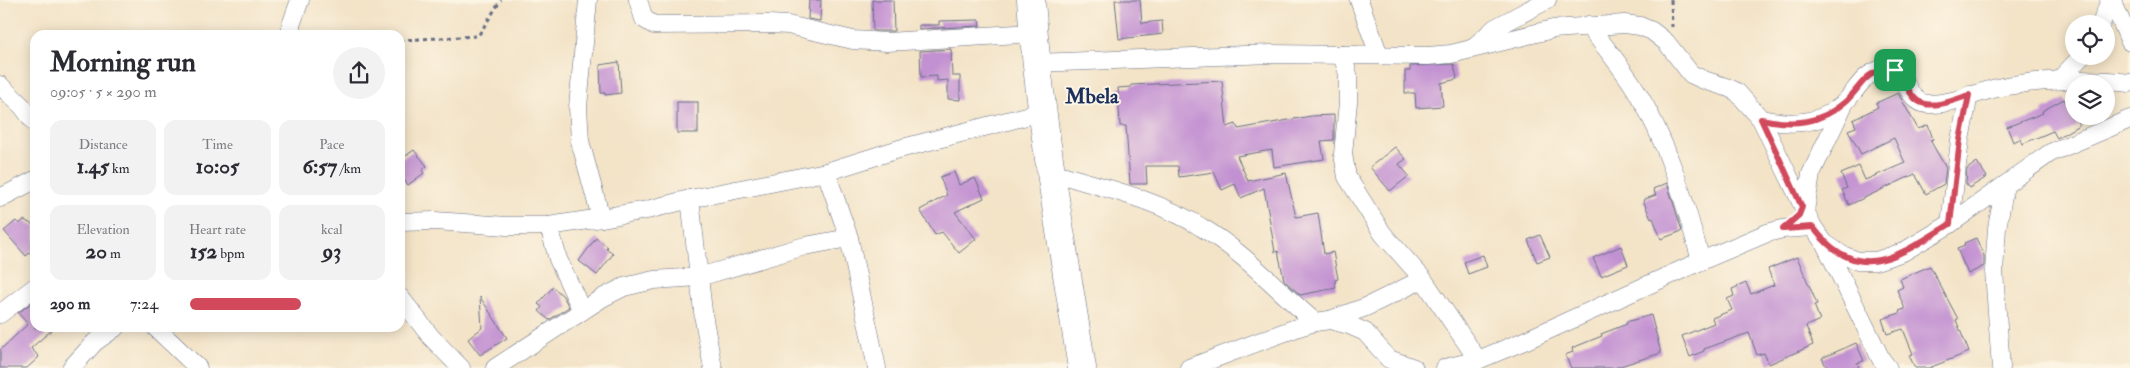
<!DOCTYPE html>
<meta charset="utf-8">
<style>
:root{--surface:#fff;--page:#f2f2f3;--text:#2b2b33;--muted:#7c7c81;--accent:#d1495b}
body{margin:0;font-family:"IM FELL Double Pica",serif;background:var(--page);color:var(--text);height:100vh;display:flex;flex-direction:column;font-size:19px;white-space:nowrap}
*{box-sizing:border-box;margin:0}
p{font-size:16px;color:var(--muted)}
.icon{flex:none;width:28px;height:28px;fill:none;stroke:currentColor;stroke-width:2;stroke-linecap:round;stroke-linejoin:round}
.map{position:relative;flex:1;overflow:hidden}
.sheet{position:absolute;left:30px;top:30px;width:375px;height:302px;display:flex;flex-direction:column;background:var(--surface);border-radius:15px;box-shadow:0 2px 12px #0003}
.sheet>*{flex:none}
.tools{position:absolute;left:2065px;top:15px;display:grid;gap:10px}
.tools a{display:grid;place-items:center;width:50px;height:50px;border-radius:50%;background:var(--surface);box-shadow:0 2px 12px #0003;font-size:25px}
.pin{position:absolute;display:grid;place-items:center;width:42px;height:42px;color:#fff;margin:-21px;border-radius:10px;box-shadow:0 2px 8px #0006}
.round{display:grid;place-items:center;flex:none;width:52px;height:52px;border-radius:26px;background:var(--page)}
.headline{display:flex;align-items:center;justify-content:space-between;height:85px;padding:0 20px}
h1{font-size:28px;font-weight:800;line-height:38px}
.stats{display:grid;grid-template-columns:repeat(3,1fr);gap:8px;height:85px;padding:5px 20px}
.stats div{display:grid;align-content:center;border-radius:12px;background:var(--page);text-align:center}
.stats b{font-size:21px;font-weight:800}
.stats small{font-size:14px;font-weight:400}
.stats p{font-size:14px}
ul{padding:0 20px;list-style:none;font-size:16px}
li{display:grid;grid-template-columns:80px 60px 1fr;align-items:center;height:38px}
li i{height:12px;border-radius:6px;background:var(--accent)}
.map>svg:first-child{display:block}
.building{fill:#c291d2}
.lines{fill:none;stroke-linecap:round;stroke-linejoin:round}
.street-casing{stroke:#676e83;stroke-width:19}
.highway-casing{stroke:#676e83;stroke-width:29}
.path{stroke:#676e83;stroke-width:3;stroke-dasharray:4 4;stroke-linecap:butt}
.street{stroke:#fff;stroke-width:18}
.highway{stroke:#fff;stroke-width:28}
.route-casing{stroke:#fff;stroke-width:10}
.route{stroke:#d1495b;stroke-width:6}
.labels{text-anchor:middle;stroke-width:4;stroke-linejoin:round;paint-order:stroke}
.quarter-label{font-size:21px;font-weight:bold;fill:#1b2f5e;stroke:#fcf5e5}
</style>
<div class="map">
<svg width="2130" height="368" viewBox="0 0 2130 368">
<rect width="100%" height="100%" fill="#fcf5e5"/>
<filter id="ink" filterUnits="userSpaceOnUse"><feTurbulence type="fractalNoise" baseFrequency=".02" numOctaves="2"/><feDisplacementMap in="SourceGraphic" scale="10" xChannelSelector="R" yChannelSelector="G"/><feConvolveMatrix kernelMatrix="1 2 1 2 8 2 1 2 1" color-interpolation-filters="sRGB"/></filter>
<filter id="wash" filterUnits="userSpaceOnUse"><feTurbulence type="fractalNoise" baseFrequency=".0096" numOctaves="4" result="noise"/><feDisplacementMap in="SourceGraphic" scale="20" xChannelSelector="R" yChannelSelector="G"/><feGaussianBlur stdDeviation="1.12" result="paint"/><feColorMatrix in="noise" values="0 0 0 0 0 0 0 0 0 0 0 0 0 0 0 0 0 1.4 0 .05"/><feComposite in="paint" operator="in"/></filter>
<g filter="url(#wash)">
<rect width="100%" height="100%" fill="#f3e3c7"/>
<g id="blocks">
<g class="building">
<path d="M 809,0 L 821,0 L 820,21 L 808,19 Z"/>
<path d="M 872,0 L 893,0 L 894,31 L 873,31 Z"/>
<path d="M 1115,0 L 1140,0 L 1142,23 L 1162,21 L 1163,34 L 1119,39 Z"/>
<path d="M 979,20 L 980,26 L 919,29 L 919,25 L 939,25 L 939,21 Z"/>
<path d="M 951,49 L 952,76 L 960,76 L 960,100 L 948,99 L 948,80 L 937,81 L 937,76 L 921,77 L 920,51 Z"/>
<path d="M 619,62 L 621,93 L 605,95 L 605,93 L 601,93 L 600,65 Z"/>
<path d="M 1454,64 L 1457,79 L 1441,83 L 1443,106 L 1416,108 L 1415,93 L 1405,93 L 1405,71 L 1410,71 L 1410,66 Z"/>
<path d="M 1222,81 L 1227,127 L 1236,124 L 1238,129 L 1311,116 L 1334,115 L 1334,140 L 1321,141 L 1324,159 L 1274,167 L 1272,150 L 1237,156 L 1248,181 L 1286,173 L 1296,217 L 1318,213 L 1324,254 L 1333,252 L 1338,279 L 1335,280 L 1336,288 L 1300,295 L 1284,280 L 1278,251 L 1275,252 L 1264,188 L 1241,198 L 1235,184 L 1222,190 L 1214,172 L 1179,177 L 1178,166 L 1146,166 L 1147,184 L 1130,184 L 1126,126 L 1120,126 L 1118,88 L 1131,87 L 1131,85 Z"/>
<path d="M 1898,93 L 1918,129 L 1928,125 L 1933,139 L 1930,140 L 1946,168 L 1944,184 L 1926,194 L 1915,174 L 1849,205 L 1842,190 L 1847,188 L 1841,174 L 1859,166 L 1865,180 L 1905,163 L 1894,138 L 1861,154 L 1848,130 L 1856,127 L 1853,120 L 1878,107 L 1876,103 Z"/>
<path d="M 2064,99 L 2079,125 L 2057,138 L 2053,131 L 2022,144 L 2020,139 L 2013,142 L 2007,127 L 2043,113 L 2042,111 Z"/>
<rect x="677" y="102" width="21" height="31"/>
<path d="M 1395,147 L 1406,159 L 1399,164 L 1409,176 L 1390,191 L 1370,167 Z"/>
<path d="M 414,150 L 427,166 L 422,170 L 424,173 L 408,185 L 400,176 L 400,160 Z"/>
<path d="M 1977,162 L 1987,177 L 1969,188 L 1966,183 L 1967,169 Z"/>
<path d="M 954,172 L 959,185 L 975,178 L 984,198 L 955,212 L 976,239 L 959,253 L 942,232 L 935,235 L 920,210 L 947,195 L 940,177 Z"/>
<path d="M 1667,183 L 1682,231 L 1661,239 L 1653,218 L 1651,219 L 1643,200 L 1656,195 L 1653,189 Z"/>
<path d="M 24,220 L 35,226 L 35,248 L 26,256 L 4,231 L 16,221 L 19,224 Z"/>
<path d="M 1540,235 L 1550,257 L 1537,262 L 1528,240 Z"/>
<path d="M 596,238 L 608,247 L 606,249 L 613,254 L 597,275 L 579,261 Z"/>
<path d="M 1976,238 L 1984,256 L 1984,266 L 1968,274 L 1957,249 L 1965,246 L 1964,243 Z"/>
<path d="M 1621,246 L 1628,265 L 1601,276 L 1593,258 Z"/>
<path d="M 1483,255 L 1487,267 L 1468,274 L 1464,262 Z"/>
<path d="M 1797,257 L 1817,304 L 1814,305 L 1820,320 L 1806,326 L 1813,345 L 1769,364 L 1764,353 L 1757,355 L 1749,333 L 1704,349 L 1704,351 L 1690,357 L 1682,336 L 1714,323 L 1712,318 L 1732,310 L 1727,299 L 1734,296 L 1732,289 L 1746,283 L 1751,294 L 1774,285 L 1768,269 Z"/>
<path d="M 1930,266 L 1958,319 L 1956,320 L 1969,352 L 1929,368 L 1915,368 L 1909,355 L 1913,354 L 1903,329 L 1887,334 L 1882,319 L 1900,313 L 1899,311 L 1905,309 L 1897,290 L 1903,287 L 1900,279 Z"/>
<path d="M 553,287 L 563,296 L 569,307 L 549,320 L 539,311 L 542,307 L 538,304 Z"/>
<path d="M 480,297 L 507,338 L 480,355 L 468,339 L 482,328 Z"/>
<path d="M 35,300 L 35,328 L 54,328 L 31,348 L 39,357 L 27,368 L 0,368 L 0,350 L 28,324 L 18,313 Z"/>
<path d="M 1651,315 L 1661,353 L 1614,368 L 1571,368 L 1565,355 L 1573,352 L 1572,348 L 1602,336 L 1601,334 L 1627,324 L 1626,322 Z"/>
<path d="M 1856,343 L 1864,361 L 1857,363 L 1859,368 L 1827,368 L 1822,358 Z"/>
</g>
</g>
</g>
<g filter="url(#ink)">
<use href="#blocks" fill-opacity="0" stroke="#676e83" stroke-width="1"/>
<g class="lines">
<defs>
<g id="street">
<path d="M 588,0 L 578,107 L 580,141 L 601,218"/>
<path d="M 638,0 L 644,19 L 654,25 L 769,24 L 788,25 L 853,40 L 887,42 L 1034,33"/>
<path d="M 1359,0 L 1379,55"/>
<path d="M 2112,0 L 2130,42"/>
<path d="M 2101,24 L 2110,0"/>
<path d="M 1588,25 C 1604,46 1622,67 1636,90 C 1668,142 1685,202 1701,261"/>
<path d="M 291,35 L 291,25 L 300,0"/>
<path d="M 1474,47 L 1495,28 L 1547,0"/>
<path d="M 1342,55 L 1348,74 L 1348,102 L 1343,154 L 1347,177 L 1383,234 L 1423,279 L 1478,360"/>
<path d="M 1036,63 L 1271,54 L 1428,56 L 1451,54 L 1553,29 L 1624,24 L 1640,26 L 1652,31 L 1666,42 L 1691,74 L 1704,80 L 1729,88 L 1737,92 L 1761,119 L 1813,227 L 1825,244 L 1881,359 L 1888,368"/>
<path d="M 2059,80 L 2082,56"/>
<path d="M 0,85 L 23,107 L 35,123"/>
<path d="M 1761,119 C 1792,126 1823,125 1846,101 C 1858,88 1864,73 1883,69 C 1908,65 1904,102 1927,104 C 1950,105 1975,93 1997,88 C 2038,79 2089,78 2130,83"/>
<path d="M 826,172 L 849,238 L 877,368"/>
<path d="M 1052,172 C 1101,187 1156,199 1201,227 C 1244,252 1277,290 1315,322"/>
<path d="M 0,198 L 35,180"/>
<path d="M 690,199 L 704,320 L 713,368"/>
<path d="M 1805,211 L 1811,174 L 1845,102"/>
<path d="M 400,222 L 435,221 L 507,226 L 549,226 L 601,218 L 647,210 L 690,199 L 826,172 L 899,149 L 1042,112"/>
<path d="M 1950,224 L 1960,140 L 1969,95"/>
<path d="M 549,226 L 558,259 L 582,311"/>
<path d="M 1826,244 L 1842,255 L 1858,261 L 1876,261 L 1903,252 L 1950,224 L 2050,153 L 2130,119"/>
<path d="M 400,297 L 431,337 L 461,368"/>
<path d="M 0,314 L 35,287"/>
<path d="M 1330,320 L 1366,307 L 1423,279"/>
<path d="M 156,328 L 198,368"/>
<path d="M 71,368 L 95,342 L 115,328"/>
<path d="M 495,368 L 602,298 L 624,287 L 654,280 L 699,277 L 805,246 L 849,238"/>
<path d="M 1189,368 L 1296,328 L 1315,322 L 1330,320 L 1349,325 L 1365,332 L 1389,359 L 1414,368"/>
<path d="M 1445,368 L 1478,360 L 1524,341 L 1701,261 L 1767,233 L 1783,229 L 1813,227"/>
<path d="M 2001,368 L 1994,271 L 1997,228 L 2005,185"/>
</g>
<path id="highway" d="M 1031,0 C 1040,123 1063,246 1082,368"/>
</defs>
<use href="#street" class="street-casing"/>
<use href="#highway" class="highway-casing"/>
<g class="path">
<path d="M 1671,0 L 1672,27"/>
<path d="M 400,40 L 478,36 L 501,0"/>
</g>
<use href="#street" class="street"/>
<use href="#highway" class="highway"/>
</g>
</g>
<g class="lines" filter="url(#ink)">
<defs>
<path id="route" d="M 1890,69 C 1897,71 1901,75 1904,81 C 1908,88 1911,97 1918,101 C 1931,110 1955,100 1969,95 L 1960,140 L 1950,224 C 1900,255 1858,288 1813,227 L 1783,229 L 1799,215 L 1802,207 L 1761,119 C 1792,126 1820,124 1845,102 C 1862,87 1863,71 1890,69 Z"/>
</defs>
<use href="#route" class="route-casing"/>
<use href="#route" class="route"/>
</g>
<g class="labels">
<g class="quarter-label">
<text x="1092" y="103">Mbela</text>
</g>
</g>
</svg>
<div class="tools">
<a><svg class="icon" aria-label="locate" viewBox="0 0 24 24"><circle cx="12" cy="12" r="6"/><path d="M12 2v4M12 18v4M2 12h4M18 12h4"/></svg></a>
<a><svg class="icon" aria-label="layers" viewBox="0 0 24 24"><path d="M12 4l9 5-9 5-9-5zM3 14l9 5 9-5"/></svg></a>
</div>
<div class="pin" style="left:1895px;top:70px;background:#1e9e55"><svg class="icon" aria-label="arrive" viewBox="0 0 24 24"><path d="M6 21V4h12l-3 4 3 4H6"/></svg></div>
<section class="sheet">
<div class="headline"><div><h1>Morning run</h1><p>09:05 · 5 × 290 m</p></div><a class="round"><svg class="icon" aria-label="share" viewBox="0 0 24 24"><path d="M12 15V3M7 8l5-5 5 5M5 13v7h14v-7"/></svg></a></div>
<div class="stats">
<div><p>Distance</p><b>1.45<small> km</small></b></div>
<div><p>Time</p><b>10:05</b></div>
<div><p>Pace</p><b>6:57<small> /km</small></b></div>
</div>
<div class="stats">
<div><p>Elevation</p><b>20<small> m</small></b></div>
<div><p>Heart rate</p><b>152<small> bpm</small></b></div>
<div><p>kcal</p><b>93</b></div>
</div>
<ul>
<li><b>290 m</b>7:24<i style="width:57%"></i></li>
</ul>
</section>
</div>
